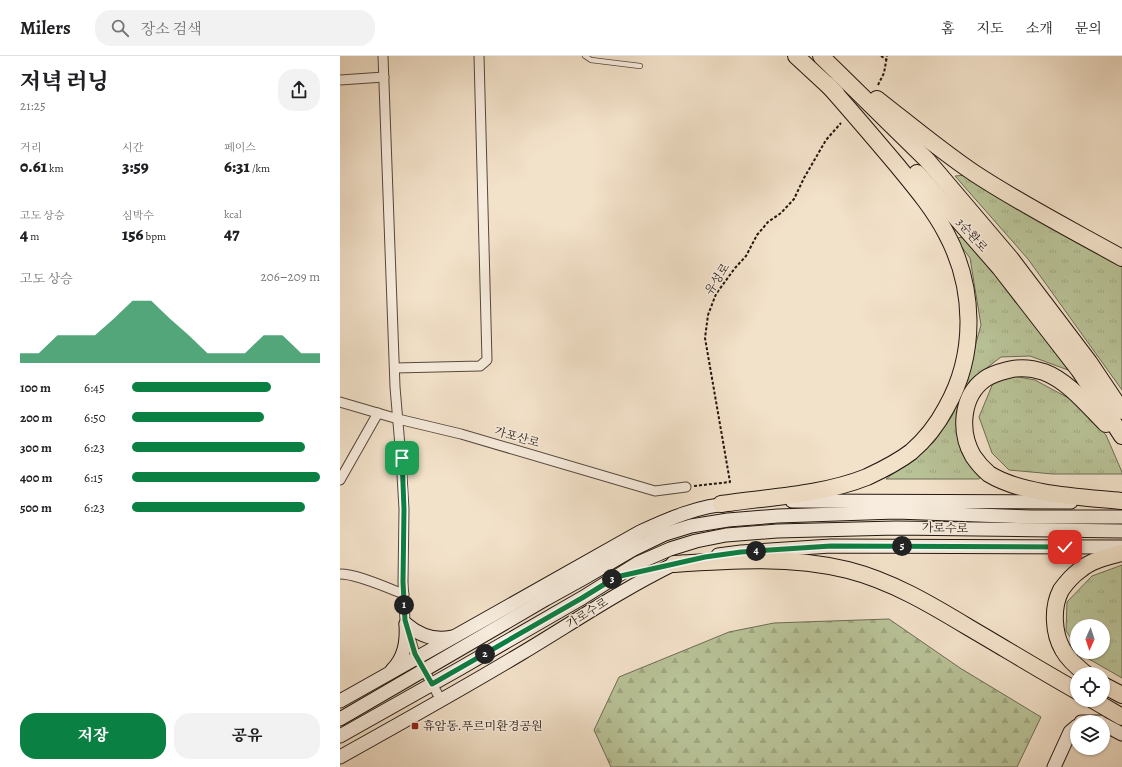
<!DOCTYPE html>
<html lang="ko">
<meta charset="utf-8">
<style>
:root{--surface:#fff;--page:#f2f2f2;--text:#202124;--muted:#757577;--line:#e0e0e0;--accent:#0b8043}
body{margin:0;font-family:Alegreya,"Noto Serif KR",serif;background:var(--page);color:var(--text);height:100vh;display:flex;flex-direction:column;font-size:15px;white-space:nowrap}
*{box-sizing:border-box;margin:0}
p{font-size:13px;color:var(--muted)}
.icon{flex:none;width:22px;height:22px;fill:none;stroke:currentColor;stroke-width:2;stroke-linecap:round;stroke-linejoin:round}
.map{position:relative;flex:1;overflow:hidden}
.sheet{display:flex;flex-direction:column;background:var(--surface);width:340px}
.sheet>*{flex:none}
.needle{width:26px;rotate:183deg}
.fabs{position:absolute;left:730px;top:563px;display:grid;gap:8px}
.fabs a{display:grid;place-items:center;width:40px;height:40px;border-radius:50%;background:var(--surface);box-shadow:0 1px 3px #0004;font-size:20px}
.pin{position:absolute;display:grid;place-items:center;width:34px;height:34px;color:#fff;margin:-17px;border-radius:8px;box-shadow:0 2px 6px #0006}
.km{position:absolute;width:20px;height:20px;margin:-10px;border-radius:50%;background:#222;color:#fff;font-size:11px;line-height:20px;text-align:center}
.round{display:grid;place-items:center;flex:none;width:42px;height:42px;border-radius:16px;background:var(--page)}
.head{display:flex;align-items:center;justify-content:space-between;height:68px;padding:0 20px}
h1{font-size:22px;font-weight:800;line-height:30px}
.figures{display:grid;grid-template-columns:repeat(3,1fr);gap:6px;height:68px;padding:4px 20px}
.figures div{display:grid;align-content:center}
.figures b{font-size:17px;font-weight:800}
.figures small{font-size:11px;font-weight:400}
.figures p{font-size:11px}
.chart{height:112px;padding:8px 20px}
.chart p{display:flex;justify-content:space-between}
.chart svg{width:100%;height:72px;margin-top:4px;fill:var(--accent);opacity:.7}
.action{display:flex;gap:8px;margin-top:auto;padding:8px 20px}
.action a{flex:1;height:46px;border-radius:16px;background:var(--accent);color:#fff;font-size:16px;font-weight:800;line-height:46px;text-align:center}
.action a+a{background:var(--page);color:var(--text)}
ul{padding:0 20px;list-style:none;font-size:13px}
li{display:grid;grid-template-columns:64px 48px 1fr;align-items:center;height:30px}
li i{height:10px;border-radius:5px;background:var(--accent)}
header{display:flex;align-items:center;gap:24px;box-sizing:border-box;height:56px;padding:0 20px;background:var(--surface);border-bottom:1px solid var(--line)}
header strong{font-size:19px}
nav{display:flex;gap:22px;margin-inline-start:auto;font-size:14px}
.search{width:280px;height:36px;background:var(--page);display:flex;align-items:center;gap:10px;box-sizing:border-box;padding:0 14px;border-radius:16px;color:var(--muted);font-size:15px}
main{display:flex;flex:1;min-height:0}
.map>svg:first-child{display:block}
.grass{fill:url(#grass-tufts);stroke:#6d6c54}
.forest{fill:url(#forest-firs);stroke:#6d6c54}
.lines{fill:none;stroke-linecap:round;stroke-linejoin:round}
.lane-casing{stroke:#56483e;stroke-width:6}
.street-casing{stroke:#56483e;stroke-width:11}
.secondary-casing{stroke:#21150f;stroke-width:15}
.highway-casing{stroke:#21150f;stroke-width:18}
.path{stroke:#21150f;stroke-width:2;stroke-dasharray:3 2;stroke-linecap:butt}
.lane{stroke:#f7ecdd;stroke-width:4.5}
.street{stroke:#f7ecdd;stroke-width:9}
.secondary{stroke:#f7ecdd;stroke-width:13}
.highway{stroke:#f3e2ca;stroke-width:16}
.route-casing{stroke:#fff;stroke-width:8}
.route{stroke:#0b8043;stroke-width:5}
.poi-dot{fill:#8f2418;stroke:#f7ecdd;stroke-width:1.5}
.labels{text-anchor:middle;stroke-width:3;stroke-linejoin:round;paint-order:stroke}
.street-label{font-size:12px;fill:#21150f;stroke:#f7ecdd}
.poi-label{font-size:12px;fill:#21150f;stroke:#f7ecdd;text-anchor:start}
</style>
<header>
<strong>Milers</strong>
<div class="search"><svg class="icon" aria-label="search" viewBox="0 0 24 24"><circle cx="10" cy="10" r="6"/><path d="M15 15l6 6"/></svg>장소 검색</div>
<nav><a>홈</a><a>지도</a><a>소개</a><a>문의</a></nav>
</header>
<main>
<section class="sheet">
<div class="head"><div><h1>저녁 러닝</h1><p>21:25</p></div><a class="round"><svg class="icon" aria-label="share" viewBox="0 0 24 24"><path d="M12 15V3M7 8l5-5 5 5M5 13v7h14v-7"/></svg></a></div>
<div class="figures">
<div><p>거리</p><b>0.61<small> km</small></b></div>
<div><p>시간</p><b>3:59</b></div>
<div><p>페이스</p><b>6:31<small> /km</small></b></div>
</div>
<div class="figures">
<div><p>고도 상승</p><b>4<small> m</small></b></div>
<div><p>심박수</p><b>156<small> bpm</small></b></div>
<div><p>kcal</p><b>47</b></div>
</div>
<div class="chart"><p><span>고도 상승</span>206–209 m</p>
<svg viewBox="0 0 160 44" preserveAspectRatio="none"><path d="M0 44V38L10 38L20 27L30 27L40 27L50 17L60 6L70 6L80 17L90 27L100 38L110 38L120 38L130 27L140 27L150 38L160 38V44z"/></svg>
</div>
<ul>
<li><b>100 m</b>6:45<i style="width:74%"></i></li>
<li><b>200 m</b>6:50<i style="width:70%"></i></li>
<li><b>300 m</b>6:23<i style="width:92%"></i></li>
<li><b>400 m</b>6:15<i style="width:100%"></i></li>
<li><b>500 m</b>6:23<i style="width:92%"></i></li>
</ul>
<div class="action"><a>저장</a><a>공유</a></div>
</section>
<div class="map">
<svg width="782" height="711" viewBox="0 0 782 711">
<defs>
<pattern id="grass-tufts" width="24" height="20" patternUnits="userSpaceOnUse"><rect width="24" height="20" fill="#b9c398"/><path d="M3 7l-1-3M5 7V3M7 7l1-3M15 17l-1-3M17 17v-4M19 17l1-3" fill="none" stroke="#9fa782"/></pattern>
<pattern id="forest-firs" width="22" height="20" patternUnits="userSpaceOnUse"><rect width="22" height="20" fill="#b9c398"/><path d="M5 1l3.5 6h-7zM16 11l3.5 6h-7z" fill="#9fa782"/></pattern>
</defs>
<rect width="100%" height="100%" fill="#f3e2ca"/>
<filter id="stains"><feTurbulence type="fractalNoise" baseFrequency=".005" numOctaves="4"/><feColorMatrix values="0 0 0 0 .2 0 0 0 0 .09 0 0 0 0 .02 0 0 0 .5 -.17"/></filter>
<radialGradient id="worn" r=".72"><stop offset=".6" stop-color="#630" stop-opacity="0"/><stop offset="1" stop-color="#630" stop-opacity=".3"/></radialGradient>
<g class="grass">
<path d="M 627,119 L 684,155 L 782,210 L 782,334 L 688,203 L 615,120 Z"/>
<path d="M 624,181 L 657,218 L 728,314 L 690,300 L 661,301 L 640,317 L 618,371 L 644,418 L 639,423 L 546,423 L 594,386 L 612,360 L 624,330 L 641,269 L 630,202 L 615,182 Z"/>
<path d="M 673,320 L 695,324 L 732,344 L 766,379 L 782,416 L 782,418 L 713,418 L 669,414 L 652,397 L 639,361 L 653,327 Z"/>
<path d="M 782,509 L 782,622 L 742,599 L 741,596 L 763,596 L 763,570 L 737,570 L 737,591 L 726,575 L 727,546 L 752,520 Z"/>
</g>
<path class="forest" d="M 549,563 L 620,612 L 701,661 L 677,711 L 271,711 L 254,674 L 279,621 L 389,576 L 434,567 Z"/>
<g class="lines">
<defs>
<path id="lane" d="M 245,0 L 251,4 L 300,10"/>
<g id="street">
<path d="M 43,0 L 55,331 L 61,402 L 64,453 L 63,526 L 65,565 L 75,598 L 101,644"/>
<path d="M 0,24 L 44,21"/>
<path d="M 55,312 L 140,310 L 147,304 L 139,0"/>
<path d="M 0,346 L 58,363 L 121,378 L 315,435 L 346,431"/>
<path d="M 0,424 L 38,357"/>
<path d="M 0,518 C 18,518 47,532 64,538"/>
</g>
<g id="secondary">
<path d="M 452,445 L 731,446"/>
<path d="M 378,499 L 401,496 L 491,490 L 782,491"/>
<path d="M 66,568 C 79,579 95,585 112,581"/>
<path d="M 52,614 C 65,601 67,585 66,568"/>
<path d="M 0,645 L 300,476 C 328,463 360,449 391,448"/>
<path d="M 0,663 L 206,543 L 244,522 L 294,493 L 325,478 L 351,470 L 388,464 L 438,460 L 556,456 L 691,461 L 782,461"/>
<path d="M 741,666 L 760,666"/>
<path d="M 763,668 L 782,678"/>
<path d="M 0,680 L 119,613 L 242,542 L 298,507 L 330,493 L 356,485 L 386,479 L 437,475 L 556,472 L 782,475"/>
<path d="M 0,701 C 61,667 122,633 182,597 C 232,567 281,534 334,508 L 343,506"/>
<path d="M 714,711 L 730,676 L 737,670"/>
</g>
<g id="highway">
<path d="M 456,0 L 496,37"/>
<path d="M 481,0 L 587,104 L 671,203 L 749,306 L 782,355"/>
<path d="M 537,43 C 569,68 600,94 634,117 C 681,148 732,174 782,202"/>
<path d="M 577,117 L 660,212 L 739,314 L 782,380"/>
<path d="M 766,368 C 748,350 728,325 704,316 C 692,312 679,311 668,314 C 660,316 652,318 645,323 C 621,340 619,376 633,400 C 637,406 643,413 649,418 C 683,439 743,441 782,445"/>
<path d="M 381,448 C 429,441 482,439 527,421 C 542,414 558,406 571,396 C 585,384 597,369 606,352 C 637,298 635,231 606,177 C 593,152 574,130 556,108 C 534,82 511,55 488,29"/>
<path d="M 334,508 C 392,504 451,500 508,514 C 551,525 590,548 628,571 C 664,592 700,614 737,635"/>
<path d="M 746,618 C 737,611 728,603 723,594 C 713,577 712,551 721,534 C 726,527 733,519 740,514 C 752,504 767,501 782,497"/>
<path d="M 763,629 L 782,639"/>
<path d="M 753,644 L 782,661"/>
</g>
</defs>
<use href="#lane" class="lane-casing"/>
<use href="#street" class="street-casing"/>
<use href="#secondary" class="secondary-casing"/>
<use href="#highway" class="highway-casing"/>
<g class="path">
<path d="M 541,0 L 547,4"/>
<path d="M 538,29 L 544,17 L 547,0"/>
<path d="M 354,430 L 390,426 L 365,282 L 368,259 L 376,238 L 395,212 L 406,200 L 417,179 L 428,166 L 441,157 L 454,143 L 464,122 L 486,84 L 501,67"/>
</g>
<use href="#lane" class="lane"/>
<use href="#street" class="street"/>
<use href="#secondary" class="secondary"/>
<use href="#highway" class="highway"/>
</g>
<g class="lines">
<defs>
<path id="route" d="M 62,402 L 64,453 L 63,526 L 65,564 L 75,598 L 92,628 L 242,542 L 276,521 L 365,501 L 401,496 L 491,490 L 725,491"/>
</defs>
<use href="#route" class="route-casing"/>
<use href="#route" class="route"/>
</g>
<rect class="poi-dot" x="71" y="666" width="8" height="8" rx="2"/>
<g class="labels">
<g class="street-label">
<text transform="translate(632 179) rotate(49)" y="4">3순환로</text>
<text transform="translate(377 223) rotate(-57)" y="4">유성로</text>
<text transform="translate(177 381) rotate(16)" y="4">가포산로</text>
<text transform="translate(605 472) rotate(1)" y="4">가로수로</text>
<text transform="translate(247 557) rotate(-32)" y="4">가로수로</text>
</g>
<g class="poi-label">
<text x="83" y="674">휴암동.푸르미환경공원</text>
</g>
</g>
<rect width="100%" height="100%" filter="url(#stains)"/>
<rect width="100%" height="100%" fill="url(#worn)"/>
</svg>
<div class="fabs">
<a><svg class="needle" viewBox="-14 -14 28 28"><path d="M0-13l5 13h-10z" fill="#e53935"/><path d="M0 13l5-13h-10z" fill="#757577"/></svg></a>
<a><svg class="icon" aria-label="locate" viewBox="0 0 24 24"><circle cx="12" cy="12" r="6"/><path d="M12 2v4M12 18v4M2 12h4M18 12h4"/></svg></a>
<a><svg class="icon" aria-label="layers" viewBox="0 0 24 24"><path d="M12 4l9 5-9 5-9-5zM3 14l9 5 9-5"/></svg></a>
</div>
<div class="pin" style="left:62px;top:402px;background:#1e9e55"><svg class="icon" aria-label="arrive" viewBox="0 0 24 24"><path d="M6 21V4h12l-3 4 3 4H6"/></svg></div>
<div class="pin" style="left:725px;top:491px;background:#d93025"><svg class="icon" aria-label="check" viewBox="0 0 24 24"><path d="M5 12l5 5 9-10"/></svg></div>
<b class="km" style="left:64px;top:549px">1</b>
<b class="km" style="left:145px;top:598px">2</b>
<b class="km" style="left:272px;top:523px">3</b>
<b class="km" style="left:416px;top:495px">4</b>
<b class="km" style="left:562px;top:490px">5</b>
</div>
</main>
